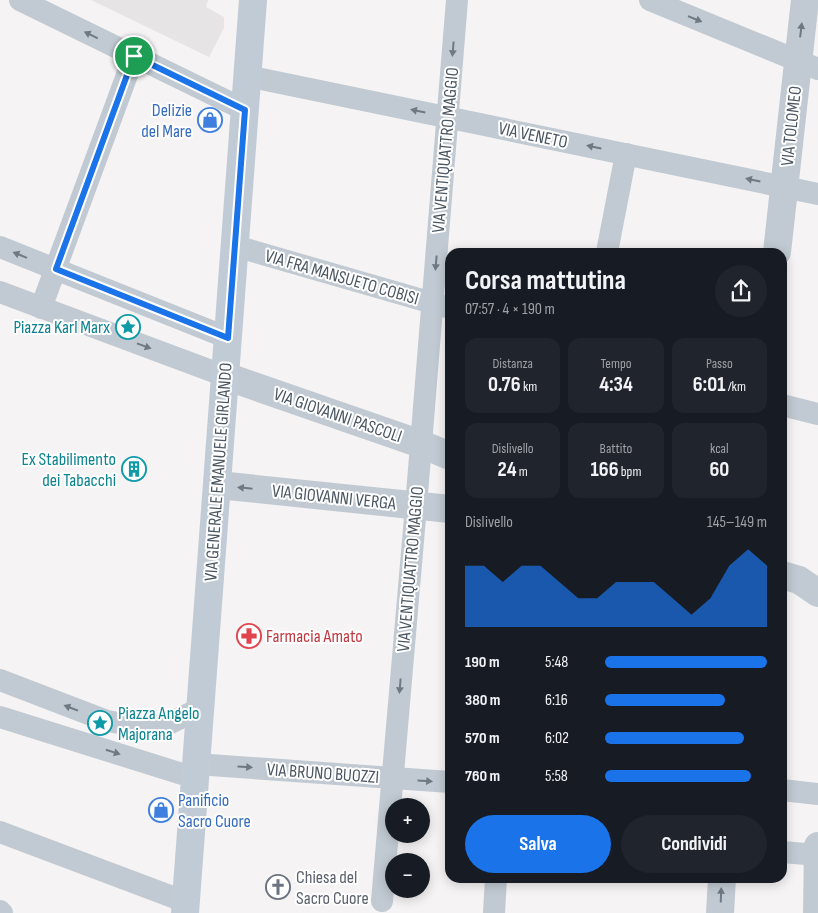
<!DOCTYPE html>
<html lang="it">
<meta charset="utf-8">
<style>
:root{--surface:#171b24;--page:#20242c;--text:#f1f3f6;--muted:#9ea1a6;--accent:#1a73e8}
body{margin:0;font-family:"Sofia Sans Condensed",sans-serif;background:var(--page);color:var(--text);height:100vh;display:flex;flex-direction:column;font-size:19px;white-space:nowrap}
*{box-sizing:border-box;margin:0}
p{font-size:16px;color:var(--muted)}
.icon{flex:none;width:28px;height:28px;fill:none;stroke:currentColor;stroke-width:2;stroke-linecap:round;stroke-linejoin:round}
.map{position:relative;flex:1;overflow:hidden}
.side{position:absolute;left:445px;top:248px;width:342px;height:635px;display:flex;flex-direction:column;background:var(--surface);border-radius:15px;box-shadow:0 2px 12px #0003}
.side>*{flex:none}
.buttons{position:absolute;left:385px;top:798px;display:grid;gap:10px}
.buttons a{display:grid;place-items:center;width:45px;height:45px;border-radius:50%;background:var(--surface);box-shadow:0 2px 12px #0003;font-size:25px}
.pin{position:absolute;display:grid;place-items:center;width:42px;height:42px;color:#fff;margin:-21px;border:2px solid #fff;border-radius:50%;box-shadow:0 1px 5px #0007}
.round{display:grid;place-items:center;flex:none;width:52px;height:52px;border-radius:26px;background:var(--page)}
.head{display:flex;align-items:center;justify-content:space-between;height:85px;padding:0 20px}
h1{font-size:28px;font-weight:700;line-height:38px}
.metrics{display:grid;grid-template-columns:repeat(3,1fr);gap:8px;height:85px;padding:5px 20px}
.metrics div{display:grid;align-content:center;border-radius:12px;background:var(--page);text-align:center}
.metrics b{font-size:21px;font-weight:700}
.metrics small{font-size:14px;font-weight:400}
.metrics p{font-size:14px}
.chart{height:140px;padding:10px 20px}
.chart p{display:flex;justify-content:space-between}
.chart svg{width:100%;height:90px;margin-top:5px;fill:var(--accent);opacity:.7}
.button{display:flex;gap:10px;margin-top:auto;padding:10px 20px}
.button a{flex:1;height:58px;border-radius:30px;background:var(--accent);color:#fff;font-size:20px;font-weight:700;line-height:58px;text-align:center}
.button a+a{background:var(--page);color:var(--text)}
ul{padding:0 20px;list-style:none;font-size:16px}
li{display:grid;grid-template-columns:80px 60px 1fr;align-items:center;height:38px}
li i{height:12px;border-radius:6px;background:var(--accent)}
.map>svg:first-child{display:block}
.education{fill:#e6e4e5}
.lines{fill:none;stroke-linecap:round;stroke-linejoin:round}
.minor{stroke:#c1cad2;stroke-width:22}
.tertiary{stroke:#c1cad2;stroke-width:28}
.secondary{stroke:#c1cbd6;stroke-width:28}
.oneway{fill:#6e7983}
.route-casing{stroke:#fff;stroke-width:10}
.route{stroke:#1a73e8;stroke-width:6}
.labels{text-anchor:middle;stroke-width:4;stroke-linejoin:round;paint-order:stroke}
.shop-label{font-size:18px;fill:#366cbe;stroke:#fff;text-anchor:end}
.street-label{font-size:18px;fill:#4a5661;stroke:#fff}
.culture-label{font-size:18px;fill:#0d838f;stroke:#fff;text-anchor:end}
.health-label{font-size:18px;fill:#be3a42;stroke:#fff;text-anchor:start}
.worship-label{font-size:18px;fill:#5b616d;stroke:#fff;text-anchor:start}
</style>
<div class="map">
<svg width="818" height="913" viewBox="0 0 818 913">
<rect width="100%" height="100%" fill="#f5f3f3"/>
<path class="education" d="M 91,0 L 208,0 L 206,7 L 224,17 L 224,28 L 209,57 Z"/>
<g class="lines">
<g class="minor">
<path d="M 20,0 L 245,110"/>
<path d="M 650,0 L 818,69"/>
<path d="M 247,76 L 818,194"/>
<path d="M 235,246 L 450,308"/>
<path d="M 0,247 L 228,338"/>
<path d="M 607,252 L 626,154"/>
<path d="M 0,292 L 225,376"/>
<path d="M 41,308 L 134,56"/>
<path d="M 782,405 L 818,414"/>
<path d="M 0,680 L 107,721 L 131,725 L 164,726 L 201,708"/>
<path d="M 0,717 L 195,778"/>
<path d="M 196,764 L 450,782"/>
<path d="M 782,790 L 818,794"/>
<path d="M 0,832 L 186,902"/>
<path d="M 782,852 L 818,855"/>
<path d="M 382,901 L 416,506 L 457,0"/>
<path d="M 0,911 L 2,913"/>
<path d="M 494,913 L 496,878"/>
</g>
<g class="tertiary">
<path d="M 777,252 L 805,0"/>
<path d="M 225,376 L 421,444 L 450,456"/>
<path d="M 218,485 L 450,509"/>
<path d="M 782,575 L 799,580 L 818,593"/>
<path d="M 720,913 L 722,878"/>
<path d="M 817,913 L 818,846"/>
</g>
<path class="secondary" d="M 185,913 L 253,0"/>
</g>
<defs><path id="oneway-solid" d="M-6-.8H1V-3.2L6.5 0L1 3.2V.8H-6Z" transform="scale(1.25)"/></defs>
<g class="oneway">
<use href="#oneway-solid" transform="translate(695 19) rotate(22)"/>
<use href="#oneway-solid" transform="translate(801 30) rotate(-83)"/>
<use href="#oneway-solid" transform="translate(91 35) rotate(-154)"/>
<use href="#oneway-solid" transform="translate(453 49) rotate(95)"/>
<use href="#oneway-solid" transform="translate(418 111) rotate(-168)"/>
<use href="#oneway-solid" transform="translate(594 147) rotate(-168)"/>
<use href="#oneway-solid" transform="translate(753 180) rotate(-168)"/>
<use href="#oneway-solid" transform="translate(20 255) rotate(-158)"/>
<use href="#oneway-solid" transform="translate(436 263) rotate(95)"/>
<use href="#oneway-solid" transform="translate(144 346) rotate(20)"/>
<use href="#oneway-solid" transform="translate(245 488) rotate(-174)"/>
<use href="#oneway-solid" transform="translate(400 686) rotate(95)"/>
<use href="#oneway-solid" transform="translate(71 708) rotate(-159)"/>
<use href="#oneway-solid" transform="translate(113 752) rotate(17)"/>
<use href="#oneway-solid" transform="translate(245 767) rotate(4)"/>
<use href="#oneway-solid" transform="translate(425 781) rotate(4)"/>
<use href="#oneway-solid" transform="translate(721 895) rotate(-88)"/>
</g>
<g class="lines">
<defs>
<path id="route" d="M 134,56 L 245,110 L 228,338 L 56,269 Z"/>
</defs>
<use href="#route" class="route-casing"/>
<use href="#route" class="route"/>
</g>
<defs>
<symbol id="shop-ring" viewBox="-11 -11 22 22"><circle r="9.5" fill="#fff" stroke="#3f7fe0" stroke-width="1.5"/><path d="M-5-2.5h2.3a2.7 3.5 0 0 1 5.4 0H5L5.5 6h-11ZM-1.5-2.5h3a1.5 2.3 0 0 0-3 0Z" fill="#3f7fe0"/></symbol>
<symbol id="sight-ring" viewBox="-11 -11 22 22"><circle r="9.5" fill="#fff" stroke="#0f9aa8" stroke-width="1.5"/><path d="M0-6L1.8-2.2L6-1.7L2.9 1.2L3.7 5.4L0 3.3L-3.7 5.4L-2.9 1.2L-6-1.7L-1.8-2.2Z" fill="#0f9aa8"/></symbol>
<symbol id="building-ring" viewBox="-11 -11 22 22"><circle r="9.5" fill="#fff" stroke="#0f9aa8" stroke-width="1.5"/><path d="M-4-6H4V6H1V3H-1V6H-4ZM-2.5-4.3h1.7v1.8h-1.7ZM.8-4.3h1.7v1.8H.8ZM-2.5-1h1.7V.8h-1.7ZM.8-1h1.7V.8H.8Z" fill="#0f9aa8"/></symbol>
<symbol id="pharmacy-ring" viewBox="-11 -11 22 22"><circle r="9.5" fill="#fff" stroke="#e0444e" stroke-width="1.5"/><path d="M-2-6h4v4h4v4h-4v4h-4v-4h-4v-4h4Z" fill="#e0444e"/></symbol>
<symbol id="church-ring" viewBox="-11 -11 22 22"><circle r="9.5" fill="#fff" stroke="#6b7280" stroke-width="1.5"/><path d="M-1.2-6h2.4v3.5h3.3v2.4h-3.3V6h-2.4V-.1h-3.3v-2.4h3.3Z" fill="#6b7280"/></symbol>
</defs>
<g fill-rule="evenodd">
<use href="#shop-ring" x="196" y="106" width="28" height="28"/>
<use href="#sight-ring" x="114" y="313" width="28" height="28"/>
<use href="#building-ring" x="120" y="455" width="28" height="28"/>
<use href="#pharmacy-ring" x="235" y="622" width="28" height="28"/>
<use href="#sight-ring" x="86" y="709" width="28" height="28"/>
<use href="#shop-ring" x="147" y="796" width="28" height="28"/>
<use href="#church-ring" x="264" y="873" width="28" height="28"/>
</g>
<g class="labels">
<g class="shop-label">
<text x="192" y="116">Delizie<tspan x="192" dy="21">del Mare</tspan></text>
<text x="178" y="806" text-anchor="start">Panificio<tspan x="178" dy="21">Sacro Cuore</tspan></text>
</g>
<g class="street-label">
<text transform="translate(791 126) rotate(-84)" y="6">VIA TOLOMEO</text>
<text transform="translate(533 135) rotate(12)" y="6">VIA VENETO</text>
<text transform="translate(445 150) rotate(-85)" y="6">VIA VENTIQUATTRO MAGGIO</text>
<text transform="translate(342 277) rotate(16)" y="6">VIA FRA MANSUETO COBISI</text>
<text transform="translate(338 415) rotate(19)" y="6">VIA GIOVANNI PASCOLI</text>
<text transform="translate(218 472) rotate(-86)" y="6">VIA GENERALE EMANUELE GIRLANDO</text>
<text transform="translate(334 497) rotate(6)" y="6">VIA GIOVANNI VERGA</text>
<text transform="translate(410 569) rotate(-85)" y="6">VIA VENTIQUATTRO MAGGIO</text>
<text transform="translate(323 773) rotate(4)" y="6">VIA BRUNO BUOZZI</text>
</g>
<g class="culture-label">
<text x="110" y="333">Piazza Karl Marx</text>
<text x="116" y="465">Ex Stabilimento<tspan x="116" dy="21">dei Tabacchi</tspan></text>
<text x="118" y="719" text-anchor="start">Piazza Angelo<tspan x="118" dy="21">Majorana</tspan></text>
</g>
<g class="health-label">
<text x="266" y="642">Farmacia Amato</text>
</g>
<g class="worship-label">
<text x="296" y="883">Chiesa del<tspan x="296" dy="21">Sacro Cuore</tspan></text>
</g>
</g>
</svg>
<div class="buttons">
<a>+</a>
<a>−</a>
</div>
<div class="pin" style="left:134px;top:56px;background:#1e9e55"><svg class="icon" aria-label="arrive" viewBox="0 0 24 24"><path d="M6 21V4h12l-3 4 3 4H6"/></svg></div>
<section class="side">
<div class="head"><div><h1>Corsa mattutina</h1><p>07:57 · 4 × 190 m</p></div><a class="round"><svg class="icon" aria-label="share" viewBox="0 0 24 24"><path d="M12 15V3M7 8l5-5 5 5M5 13v7h14v-7"/></svg></a></div>
<div class="metrics">
<div><p>Distanza</p><b>0.76<small> km</small></b></div>
<div><p>Tempo</p><b>4:34</b></div>
<div><p>Passo</p><b>6:01<small> /km</small></b></div>
</div>
<div class="metrics">
<div><p>Dislivello</p><b>24<small> m</small></b></div>
<div><p>Battito</p><b>166<small> bpm</small></b></div>
<div><p>kcal</p><b>60</b></div>
</div>
<div class="chart"><p><span>Dislivello</span>145–149 m</p>
<svg viewBox="0 0 160 44" preserveAspectRatio="none"><path d="M0 44V14L10 14L20 22L30 14L40 14L50 22L60 30L70 30L80 22L90 22L100 22L110 30L120 38L130 30L140 14L150 6L160 14V44z"/></svg>
</div>
<ul>
<li><b>190 m</b>5:48<i style="width:100%"></i></li>
<li><b>380 m</b>6:16<i style="width:74%"></i></li>
<li><b>570 m</b>6:02<i style="width:86%"></i></li>
<li><b>760 m</b>5:58<i style="width:90%"></i></li>
</ul>
<div class="button"><a>Salva</a><a>Condividi</a></div>
</section>
</div>
